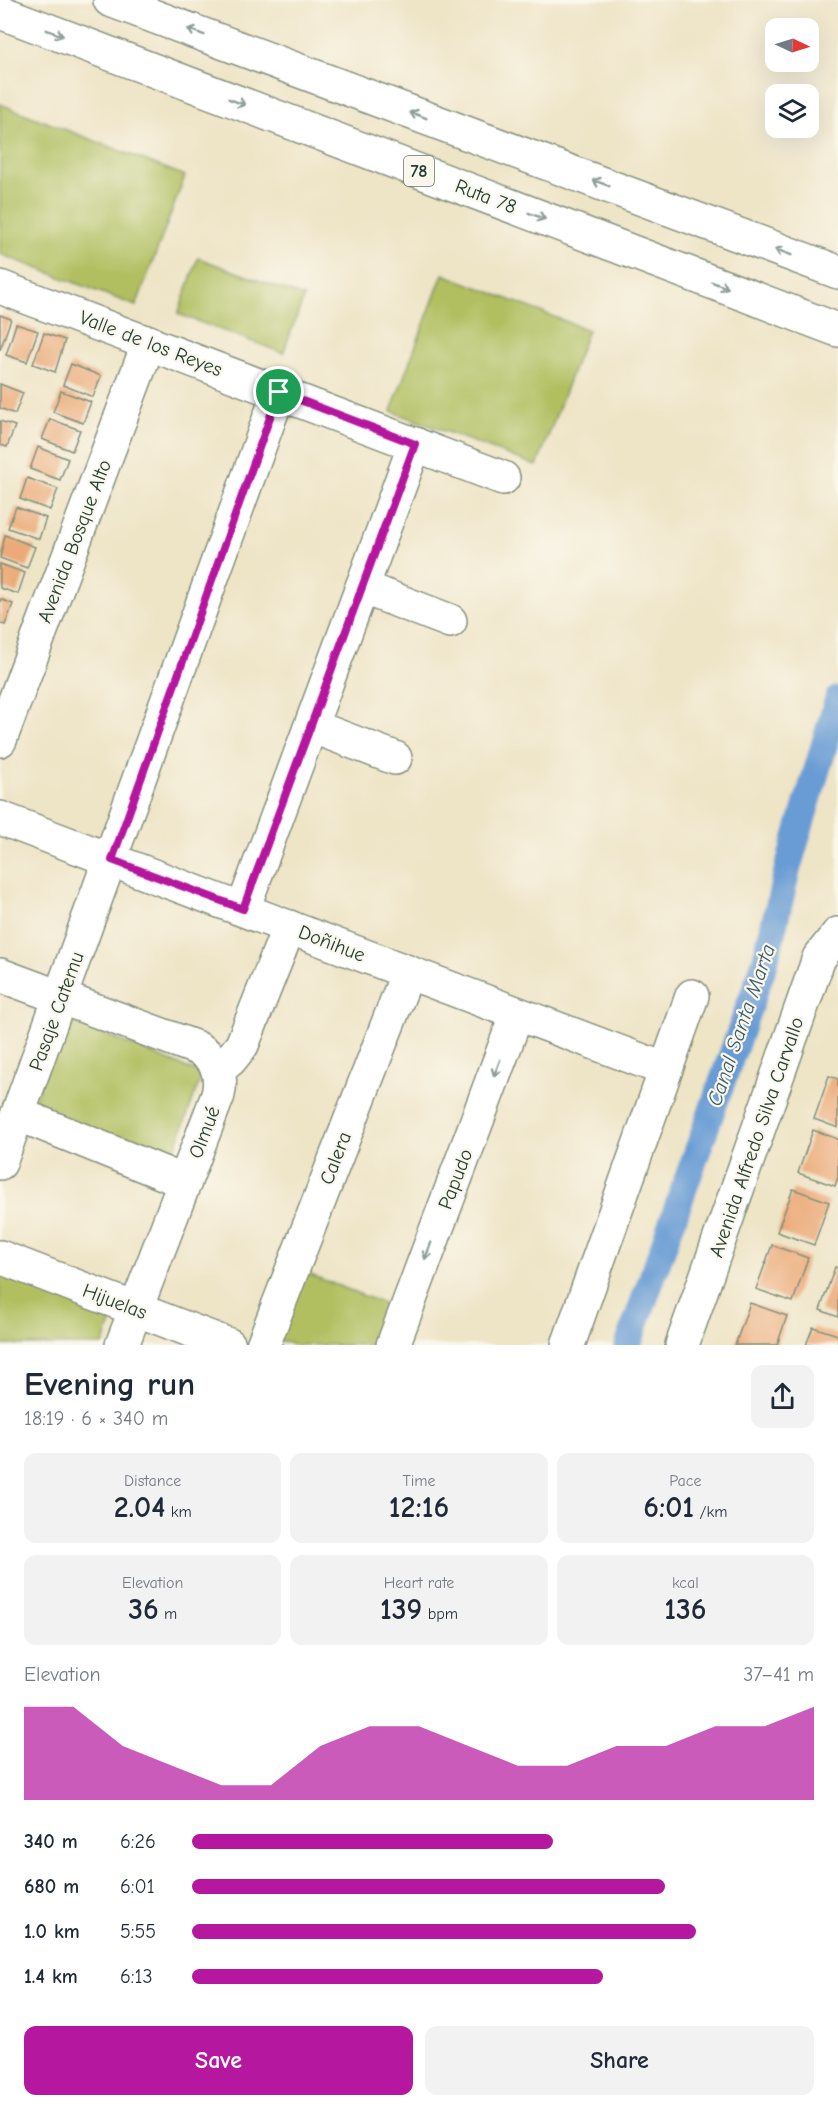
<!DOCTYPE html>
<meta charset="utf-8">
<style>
:root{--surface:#fff;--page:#f2f2f3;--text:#1f2937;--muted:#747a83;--accent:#b5179e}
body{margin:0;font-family:"Comic Neue",sans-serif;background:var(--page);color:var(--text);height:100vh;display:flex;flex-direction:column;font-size:22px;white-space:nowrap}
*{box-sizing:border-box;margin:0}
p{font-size:20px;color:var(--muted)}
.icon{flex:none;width:33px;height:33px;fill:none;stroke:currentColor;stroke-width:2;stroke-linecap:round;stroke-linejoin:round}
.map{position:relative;height:1345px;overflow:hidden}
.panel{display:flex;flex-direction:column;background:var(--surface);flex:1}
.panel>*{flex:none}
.needle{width:39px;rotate:94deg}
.fabs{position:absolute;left:765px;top:18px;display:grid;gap:12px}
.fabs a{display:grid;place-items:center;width:54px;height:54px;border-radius:12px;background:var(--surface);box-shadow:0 6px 24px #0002;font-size:30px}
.pin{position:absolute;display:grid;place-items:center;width:51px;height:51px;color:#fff;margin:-26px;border:3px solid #fff;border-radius:50%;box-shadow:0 2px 6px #0007}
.round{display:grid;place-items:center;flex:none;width:63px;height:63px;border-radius:12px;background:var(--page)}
.summary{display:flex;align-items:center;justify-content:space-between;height:102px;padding:0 24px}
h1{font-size:33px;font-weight:800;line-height:45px}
.stats{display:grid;grid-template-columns:repeat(3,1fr);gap:9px;height:102px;padding:6px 24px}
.stats div{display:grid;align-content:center;border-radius:12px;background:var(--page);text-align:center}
.stats b{font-size:30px;font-weight:800}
.stats small{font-size:16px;font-weight:400}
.stats p{font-size:16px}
.chart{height:168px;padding:12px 24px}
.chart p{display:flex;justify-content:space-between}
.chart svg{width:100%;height:108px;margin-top:6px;fill:var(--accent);opacity:.7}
.primary-button{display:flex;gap:12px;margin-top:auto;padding:12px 24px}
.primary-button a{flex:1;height:69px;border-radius:12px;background:var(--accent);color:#fff;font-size:24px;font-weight:800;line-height:69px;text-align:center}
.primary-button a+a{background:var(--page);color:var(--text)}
ul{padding:0 24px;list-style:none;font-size:20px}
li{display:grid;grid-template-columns:96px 72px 1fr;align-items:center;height:45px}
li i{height:15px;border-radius:8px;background:var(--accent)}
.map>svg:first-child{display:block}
.green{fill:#b1bf61;stroke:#687e4a;stroke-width:1.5}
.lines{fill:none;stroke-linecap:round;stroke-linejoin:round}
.canal{stroke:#699cd4;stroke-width:27}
.building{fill:#ebaa78}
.minor-casing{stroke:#86907d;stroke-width:36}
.highway-casing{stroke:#86907d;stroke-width:36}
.minor{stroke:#fff;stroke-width:33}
.highway{stroke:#fff;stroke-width:33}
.oneway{stroke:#8f9e9a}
.route-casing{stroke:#fff;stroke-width:12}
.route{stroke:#b5179e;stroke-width:8}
.labels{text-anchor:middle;stroke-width:4.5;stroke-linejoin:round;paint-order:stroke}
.shield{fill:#fbf7ec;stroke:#61756b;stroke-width:1.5}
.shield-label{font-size:18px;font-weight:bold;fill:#1f3d34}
.street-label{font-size:20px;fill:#1f3d34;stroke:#fbf7ec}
.water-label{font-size:21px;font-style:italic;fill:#395e6c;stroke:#fbf7ec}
</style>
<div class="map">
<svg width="838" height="1345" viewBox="0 0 838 1345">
<rect width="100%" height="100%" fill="#fbf7ec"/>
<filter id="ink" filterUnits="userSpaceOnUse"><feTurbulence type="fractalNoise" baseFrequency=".0167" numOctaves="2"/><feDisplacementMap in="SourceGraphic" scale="12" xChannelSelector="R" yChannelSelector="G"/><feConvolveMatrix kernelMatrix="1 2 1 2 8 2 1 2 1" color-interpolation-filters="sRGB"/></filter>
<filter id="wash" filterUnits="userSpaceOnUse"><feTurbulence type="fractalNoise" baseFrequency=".008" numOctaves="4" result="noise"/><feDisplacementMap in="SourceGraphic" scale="24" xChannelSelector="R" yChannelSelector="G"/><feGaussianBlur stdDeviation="1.35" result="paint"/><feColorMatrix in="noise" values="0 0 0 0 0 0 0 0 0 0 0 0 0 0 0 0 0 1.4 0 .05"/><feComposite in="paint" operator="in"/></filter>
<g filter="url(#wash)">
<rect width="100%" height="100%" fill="#eee4c6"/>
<g class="green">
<path d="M 0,104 L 185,176 L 136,306 L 0,254 Z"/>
<path d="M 198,258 L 304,297 L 283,353 L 178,314 Z"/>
<path d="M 443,274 L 588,330 L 537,466 L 391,411 Z"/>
<path d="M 67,1019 L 202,1074 L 169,1166 L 30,1110 Z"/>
<path d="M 0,1269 L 115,1312 L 103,1345 L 0,1345 Z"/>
<path d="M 303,1272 L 395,1308 L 380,1345 L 293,1345 L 277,1339 Z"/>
</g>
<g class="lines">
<path class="canal" d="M 628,1345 L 765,962 L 788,867 L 838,699"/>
</g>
<g id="blocks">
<g class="building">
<path d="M 0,315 L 11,319 L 0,350 Z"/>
<path d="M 16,324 L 38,331 L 27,362 L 6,355 Z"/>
<path d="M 44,333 L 65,340 L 55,372 L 33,364 Z"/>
<path d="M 71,364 L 101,376 L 93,397 L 63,385 Z"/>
<path d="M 0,384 L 23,393 L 15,414 L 0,408 Z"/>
<path d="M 61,391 L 91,402 L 83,423 L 53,412 Z"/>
<path d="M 50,419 L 80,430 L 72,451 L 42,439 Z"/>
<path d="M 0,421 L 15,426 L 7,447 L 0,445 Z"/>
<path d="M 38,447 L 68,459 L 60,480 L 30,469 Z"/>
<path d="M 27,478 L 58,489 L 50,510 L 20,499 Z"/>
<path d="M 16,507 L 46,518 L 39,539 L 8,528 Z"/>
<path d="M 5,535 L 35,547 L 27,568 L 0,558 Z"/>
<path d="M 0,564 L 25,573 L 18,594 L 0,588 Z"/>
<path d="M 0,599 L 13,604 L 5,625 L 0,623 Z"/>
<path d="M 829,1076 L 838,1079 L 838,1128 L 814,1119 Z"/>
<path d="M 813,1130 L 838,1139 L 838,1177 L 835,1186 L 798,1173 Z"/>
<path d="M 793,1189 L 829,1202 L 814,1245 L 777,1232 Z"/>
<path d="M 772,1245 L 808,1258 L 793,1302 L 756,1289 Z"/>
<path d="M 835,1267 L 838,1268 L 838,1317 L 820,1310 Z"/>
<path d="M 750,1303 L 787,1316 L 777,1345 L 735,1345 Z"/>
<path d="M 813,1327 L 838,1335 L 838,1345 L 806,1345 Z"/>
</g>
</g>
</g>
<g filter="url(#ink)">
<use href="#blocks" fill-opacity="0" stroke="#86907d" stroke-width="1.5"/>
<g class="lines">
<defs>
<g id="minor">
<path d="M 0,287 L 503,478"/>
<path d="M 362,587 L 450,621"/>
<path d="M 311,726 L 395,758"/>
<path d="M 0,740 L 149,342"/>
<path d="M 0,818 L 664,1069"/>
<path d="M 243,909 L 415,444"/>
<path d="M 0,975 L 197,1048 C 216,1058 223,1073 218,1095 L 122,1345"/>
<path d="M 218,1068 L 230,1060 L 242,1045 L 289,927"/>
<path d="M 18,1114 L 185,1182"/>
<path d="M 0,1163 L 279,392"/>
<path d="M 0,1257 L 229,1345"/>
<path d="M 263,1345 L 408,972"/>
<path d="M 393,1345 L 517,1014"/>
<path d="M 568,1345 L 692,996"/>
<path d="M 682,1345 L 819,958 L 838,934"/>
</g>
<g id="highway">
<path d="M 110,0 L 838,272"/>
<path d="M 0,12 L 838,330"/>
</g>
</defs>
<use href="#minor" class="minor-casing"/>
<use href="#highway" class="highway-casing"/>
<use href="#minor" class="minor"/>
<use href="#highway" class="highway"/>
</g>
<defs><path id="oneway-shaft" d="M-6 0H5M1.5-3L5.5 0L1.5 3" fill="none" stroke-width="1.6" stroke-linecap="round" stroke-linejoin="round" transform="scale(1.5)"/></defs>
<g class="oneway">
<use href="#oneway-shaft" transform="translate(196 32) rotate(-159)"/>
<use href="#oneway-shaft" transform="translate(55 33) rotate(21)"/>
<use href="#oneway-shaft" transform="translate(237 102) rotate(21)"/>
<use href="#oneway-shaft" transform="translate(418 115) rotate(-159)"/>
<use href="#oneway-shaft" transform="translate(601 183) rotate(-159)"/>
<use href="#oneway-shaft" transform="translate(537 216) rotate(21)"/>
<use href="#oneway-shaft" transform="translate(783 252) rotate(-159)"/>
<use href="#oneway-shaft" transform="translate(720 285) rotate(21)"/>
<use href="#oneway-shaft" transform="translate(497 1068) rotate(111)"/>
<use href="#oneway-shaft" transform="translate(428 1251) rotate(111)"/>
</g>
</g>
<g class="lines" filter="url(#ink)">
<defs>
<path id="route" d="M 279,392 L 415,444 L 243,909 L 112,860 Z"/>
</defs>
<use href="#route" class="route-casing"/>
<use href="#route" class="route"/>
</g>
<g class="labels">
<rect class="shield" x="404" y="156" width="30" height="30" rx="4.5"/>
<g class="shield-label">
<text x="419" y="177">78</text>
</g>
<g class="street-label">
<text transform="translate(486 196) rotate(21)" y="7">Ruta 78</text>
<text transform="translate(151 343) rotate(21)" y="7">Valle de los Reyes</text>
<text transform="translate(74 541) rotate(-69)" y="7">Avenida Bosque Alto</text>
<text transform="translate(332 943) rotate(21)" y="7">Doñihue</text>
<text transform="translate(56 1011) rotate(-70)" y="7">Pasaje Catemu</text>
<text transform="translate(204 1132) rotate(-69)" y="7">Olmué</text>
<text transform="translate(756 1137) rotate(-71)" y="7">Avenida Alfredo Silva Carvallo</text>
<text transform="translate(335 1158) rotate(-69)" y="7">Calera</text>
<text transform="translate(455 1179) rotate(-69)" y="7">Papudo</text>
<text transform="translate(115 1301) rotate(21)" y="7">Hijuelas</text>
</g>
<g class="water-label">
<text transform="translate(741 1025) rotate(-71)" y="7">Canal Santa Marta</text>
</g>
</g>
</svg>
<div class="fabs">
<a><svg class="needle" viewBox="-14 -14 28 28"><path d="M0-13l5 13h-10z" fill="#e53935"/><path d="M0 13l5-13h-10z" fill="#747a83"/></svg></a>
<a><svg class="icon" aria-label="layers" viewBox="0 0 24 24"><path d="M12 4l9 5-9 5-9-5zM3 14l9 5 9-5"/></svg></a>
</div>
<div class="pin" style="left:279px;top:392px;background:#1e9e55"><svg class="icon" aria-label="arrive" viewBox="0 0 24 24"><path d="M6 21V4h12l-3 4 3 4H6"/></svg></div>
</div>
<section class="panel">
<div class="summary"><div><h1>Evening run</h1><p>18:19 · 6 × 340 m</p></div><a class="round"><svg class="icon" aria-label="share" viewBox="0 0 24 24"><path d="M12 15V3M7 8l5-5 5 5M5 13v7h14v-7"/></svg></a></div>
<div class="stats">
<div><p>Distance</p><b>2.04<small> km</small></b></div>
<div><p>Time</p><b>12:16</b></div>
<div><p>Pace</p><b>6:01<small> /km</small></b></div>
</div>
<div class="stats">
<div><p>Elevation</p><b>36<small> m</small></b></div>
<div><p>Heart rate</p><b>139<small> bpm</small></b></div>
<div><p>kcal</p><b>136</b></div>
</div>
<div class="chart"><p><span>Elevation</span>37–41 m</p>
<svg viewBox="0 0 160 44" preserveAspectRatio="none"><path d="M0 44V6L10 6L20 22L30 30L40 38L50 38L60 22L70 14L80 14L90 22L100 30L110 30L120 22L130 22L140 14L150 14L160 6V44z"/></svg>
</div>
<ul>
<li><b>340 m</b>6:26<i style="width:58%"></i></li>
<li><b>680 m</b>6:01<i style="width:76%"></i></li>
<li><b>1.0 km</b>5:55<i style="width:81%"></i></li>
<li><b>1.4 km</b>6:13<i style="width:66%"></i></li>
</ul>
<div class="primary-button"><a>Save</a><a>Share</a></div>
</section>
